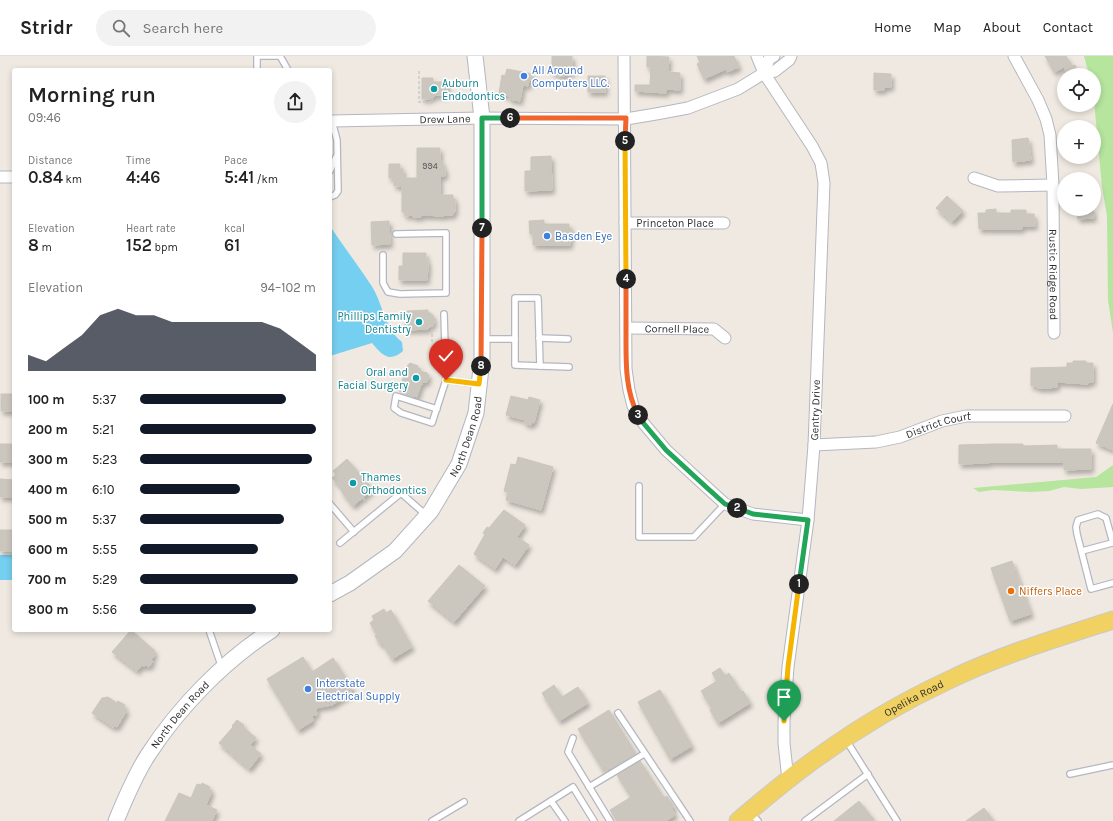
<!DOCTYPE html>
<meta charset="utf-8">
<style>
:root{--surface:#fff;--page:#f2f2f2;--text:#222;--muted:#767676;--line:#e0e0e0;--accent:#111827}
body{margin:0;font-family:Karla,sans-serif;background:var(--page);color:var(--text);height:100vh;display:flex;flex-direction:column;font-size:15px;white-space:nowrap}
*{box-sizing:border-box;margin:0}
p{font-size:13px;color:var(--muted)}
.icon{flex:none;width:22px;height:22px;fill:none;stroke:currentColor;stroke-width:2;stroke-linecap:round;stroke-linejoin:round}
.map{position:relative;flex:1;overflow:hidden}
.drawer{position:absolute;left:12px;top:12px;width:320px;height:564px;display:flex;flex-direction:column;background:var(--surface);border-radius:4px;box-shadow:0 2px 6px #0003}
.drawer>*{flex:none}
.controls{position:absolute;left:1057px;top:12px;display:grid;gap:8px}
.controls a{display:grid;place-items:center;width:44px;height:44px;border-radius:50%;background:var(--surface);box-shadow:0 2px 6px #0003;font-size:20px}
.pin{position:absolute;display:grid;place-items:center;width:34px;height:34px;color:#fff;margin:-41px -17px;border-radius:50% 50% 50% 0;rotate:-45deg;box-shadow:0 0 4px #0007}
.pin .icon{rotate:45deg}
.km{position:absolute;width:20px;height:20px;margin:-10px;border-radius:50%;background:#222;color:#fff;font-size:11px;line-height:20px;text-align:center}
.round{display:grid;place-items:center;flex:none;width:42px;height:42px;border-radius:21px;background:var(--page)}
.head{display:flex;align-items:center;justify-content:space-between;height:68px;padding:0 16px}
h1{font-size:22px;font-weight:600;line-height:30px}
.metrics{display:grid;grid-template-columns:repeat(3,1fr);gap:6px;height:68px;padding:4px 16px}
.metrics div{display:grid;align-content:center}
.metrics b{font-size:17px;font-weight:600}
.metrics small{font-size:11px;font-weight:400}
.metrics p{font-size:11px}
.chart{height:112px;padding:8px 16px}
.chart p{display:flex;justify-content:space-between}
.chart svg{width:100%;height:72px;margin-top:4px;fill:var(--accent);opacity:.7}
ul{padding:0 16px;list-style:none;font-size:13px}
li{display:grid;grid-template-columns:64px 48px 1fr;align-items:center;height:30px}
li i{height:10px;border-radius:5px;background:var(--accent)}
header{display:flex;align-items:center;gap:24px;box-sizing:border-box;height:56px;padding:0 20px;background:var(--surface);border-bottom:1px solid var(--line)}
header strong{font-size:19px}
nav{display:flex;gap:22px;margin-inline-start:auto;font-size:14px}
.search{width:280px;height:36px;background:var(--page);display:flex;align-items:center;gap:10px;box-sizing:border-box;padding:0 14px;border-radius:22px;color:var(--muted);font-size:15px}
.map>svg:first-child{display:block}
.green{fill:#b6e59e}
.water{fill:#75cff0}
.building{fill:#cbc7bf;stroke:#cbc5ba;filter:url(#shadow)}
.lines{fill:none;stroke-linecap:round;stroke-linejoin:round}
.lane-casing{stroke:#b4b7c1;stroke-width:8}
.street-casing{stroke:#b4b7c1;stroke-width:13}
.secondary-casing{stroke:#b4b7c1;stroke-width:17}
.primary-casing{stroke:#c9c9c9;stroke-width:19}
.path{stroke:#c9c9c9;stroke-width:1.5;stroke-dasharray:3 2;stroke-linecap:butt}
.lane{stroke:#fff;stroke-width:5.5}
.street{stroke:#fff;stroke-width:11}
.secondary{stroke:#fff;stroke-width:15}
.primary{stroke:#f2d163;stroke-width:17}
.split-1-casing{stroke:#fff;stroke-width:8}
.split-2-casing{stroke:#fff;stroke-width:8}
.split-3-casing{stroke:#fff;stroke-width:8}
.split-4-casing{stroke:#fff;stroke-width:8}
.split-5-casing{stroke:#fff;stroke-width:8}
.split-6-casing{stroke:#fff;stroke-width:8}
.split-7-casing{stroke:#fff;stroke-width:8}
.split-8-casing{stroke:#fff;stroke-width:8}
.split-9-casing{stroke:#fff;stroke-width:8}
.split-1{stroke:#f5b400;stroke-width:5}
.split-2{stroke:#22a559;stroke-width:5}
.split-3{stroke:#22a559;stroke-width:5}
.split-4{stroke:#f0652b;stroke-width:5}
.split-5{stroke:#f5b400;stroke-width:5}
.split-6{stroke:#f0652b;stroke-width:5}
.split-7{stroke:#22a559;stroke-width:5}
.split-8{stroke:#f0652b;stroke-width:5}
.split-9{stroke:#f5b400;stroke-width:5}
.shop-dot{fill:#3f7fe0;stroke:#fff;stroke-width:1.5}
.culture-dot{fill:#0f9aa8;stroke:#fff;stroke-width:1.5}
.food-dot{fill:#e8710a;stroke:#fff;stroke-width:1.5}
.labels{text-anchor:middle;stroke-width:3;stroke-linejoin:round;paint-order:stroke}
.number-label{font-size:9px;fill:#555452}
.shop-label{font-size:11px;fill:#366cbe;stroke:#fff;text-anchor:start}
.culture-label{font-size:11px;fill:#0d838f;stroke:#fff;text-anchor:start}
.street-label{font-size:11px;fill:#2e2e2e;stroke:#fff}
.food-label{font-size:11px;fill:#c56008;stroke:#fff;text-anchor:start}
</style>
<header>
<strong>Stridr</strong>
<div class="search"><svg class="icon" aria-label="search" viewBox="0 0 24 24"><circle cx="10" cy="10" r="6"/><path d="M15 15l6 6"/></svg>Search here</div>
<nav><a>Home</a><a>Map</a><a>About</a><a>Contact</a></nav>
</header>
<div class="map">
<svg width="1113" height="765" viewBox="0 0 1113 765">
<defs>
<filter id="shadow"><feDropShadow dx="2.5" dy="4" stdDeviation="2" flood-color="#0004"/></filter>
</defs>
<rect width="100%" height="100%" fill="#efe9e1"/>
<g class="green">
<path d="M 1084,0 L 1113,0 L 1113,277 L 1108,244 L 1107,160 L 1102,131 L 1094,45 L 1094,19 L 1089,19 Z"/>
<path d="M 1113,409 L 1113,431 L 1081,433 L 1064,431 L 1049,435 L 1030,436 L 993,434 L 979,436 L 973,432 L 1096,421 Z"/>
</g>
<g class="water">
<path d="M 330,170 C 343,190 358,209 371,229 C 383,247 384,272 402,286 L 403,295 C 389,307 382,299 372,287 L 330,300 Z"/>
<rect x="0" y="499" width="14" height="25"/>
</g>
<g class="building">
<path d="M 552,0 L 572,0 L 572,17 L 565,17 L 565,20 L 558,20 L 558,17 L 552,17 Z"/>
<path d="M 647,0 L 669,1 L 668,16 L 680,17 L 680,34 L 666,33 L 666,37 L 635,35 L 635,29 L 650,29 L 651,11 L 647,11 Z"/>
<path d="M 697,0 L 734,0 L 739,11 L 727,16 L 726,13 L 704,23 L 697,8 L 700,7 Z"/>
<path d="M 1045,0 L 1066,0 L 1072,10 L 1075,9 L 1079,19 L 1068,19 L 1064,11 L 1054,16 Z"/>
<path d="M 507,13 L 533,18 L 532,25 L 529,24 L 528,30 L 523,29 L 520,45 L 509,43 L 510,40 L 499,38 L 502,19 L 505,20 Z"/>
<path d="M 874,17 L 891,18 L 891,31 L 884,31 L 884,34 L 874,34 Z"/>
<rect x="588" y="20" width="17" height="16"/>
<path d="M 422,22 L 433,22 L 433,26 L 447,26 L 447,39 L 434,39 L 434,41 L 430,41 L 430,43 L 422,43 Z"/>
<path d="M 1028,82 L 1031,104 L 1013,106 L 1012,84 Z"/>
<path d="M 417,92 L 440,92 L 440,106 L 443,106 L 443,112 L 445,112 L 445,120 L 440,120 L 440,139 L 453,139 L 453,143 L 455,143 L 455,156 L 453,156 L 453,159 L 444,159 L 444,160 L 421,159 L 421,161 L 413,161 L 413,159 L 405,160 L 405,156 L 402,156 L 402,130 L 394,130 L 394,122 L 389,122 L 389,108 L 400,108 L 400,113 L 403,113 L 403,122 L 417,122 Z"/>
<path d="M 551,100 L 552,134 L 525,135 L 525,115 L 531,115 L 531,101 Z"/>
<path d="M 947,140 L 963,155 L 952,166 L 936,152 Z"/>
<path d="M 996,153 L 996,157 L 1011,157 L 1011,154 L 1026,154 L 1026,158 L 1034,158 L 1035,170 L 1022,170 L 1022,173 L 979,173 L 978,157 L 986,157 L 986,154 Z"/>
<path d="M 1077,153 L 1093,153 L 1094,162 L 1078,163 Z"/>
<path d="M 544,164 L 544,168 L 569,168 L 569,172 L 571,172 L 572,181 L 570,181 L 570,189 L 533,189 L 533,178 L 530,178 L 529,165 Z"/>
<path d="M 389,165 L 390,188 L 372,189 L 371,166 Z"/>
<path d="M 403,197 L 426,197 L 426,204 L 428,204 L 428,217 L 427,217 L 427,224 L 399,224 L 399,210 L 403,210 Z"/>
<path d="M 428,254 L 428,257 L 431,257 L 431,259 L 433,259 L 434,268 L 431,268 L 431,271 L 428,271 L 428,273 L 407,274 L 407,269 L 405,269 L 405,259 L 407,259 L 407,255 Z"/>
<path d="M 1073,305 L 1086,305 L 1086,307 L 1093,307 L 1093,326 L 1088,326 L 1088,328 L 1057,326 L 1057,331 L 1052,331 L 1052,332 L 1037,332 L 1037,330 L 1031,330 L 1031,312 L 1067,311 L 1067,307 L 1073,307 Z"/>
<path d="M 410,307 L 418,310 L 418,312 L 421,313 L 420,315 L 427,317 L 427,318 L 429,319 L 427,326 L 423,326 L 422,329 L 421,329 L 417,341 L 414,340 L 414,341 L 404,338 L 405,337 L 399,335 L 407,310 Z"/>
<rect x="1" y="338" width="13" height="17"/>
<path d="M 511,340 L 528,344 L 529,341 L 540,344 L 534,367 L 532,366 L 531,369 L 524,367 L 525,364 L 506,359 Z"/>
<path d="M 1113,348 L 1113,394 L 1096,387 Z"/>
<rect x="0" y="388" width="14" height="18"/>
<path d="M 996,388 L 1023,388 L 1023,390 L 1057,389 L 1057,393 L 1091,393 L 1091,413 L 1064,414 L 1064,406 L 989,406 L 989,407 L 959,408 L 959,389 Z"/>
<path d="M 518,401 L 553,411 L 541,454 L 506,444 L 508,436 L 504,435 L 511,408 L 516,409 Z"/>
<path d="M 347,403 L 373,433 L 353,450 L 341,435 L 343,434 L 332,422 L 336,419 L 333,415 Z"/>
<path d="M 0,423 L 14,424 L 14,441 L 0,441 Z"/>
<path d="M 504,454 L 525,469 L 517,481 L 529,489 L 515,509 L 503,501 L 495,513 L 474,498 L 485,478 L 483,477 L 487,471 L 489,472 L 493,467 Z"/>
<rect x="0" y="474" width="14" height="21"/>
<path d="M 1012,505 L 1031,558 L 1010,565 L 991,512 Z"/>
<path d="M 459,509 L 485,530 L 454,566 L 428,545 Z"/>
<path d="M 384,553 L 386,557 L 391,554 L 412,591 L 392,603 L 382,587 L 380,588 L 375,580 L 377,579 L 370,567 L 374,564 L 372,560 Z"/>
<path d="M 131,574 L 155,595 L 153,598 L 155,599 L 151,604 L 153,605 L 149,611 L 146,609 L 144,611 L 142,609 L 137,615 L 112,596 Z"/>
<path d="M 303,601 L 312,616 L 333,602 L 352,632 L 351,637 L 332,649 L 316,652 L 317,659 L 312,659 L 313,665 L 298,674 L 267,623 Z"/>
<path d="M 720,612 L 725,620 L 729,617 L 741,636 L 743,635 L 750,647 L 718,667 L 710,654 L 712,653 L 701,635 L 717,625 L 712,617 Z"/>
<path d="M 554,629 L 562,641 L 578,631 L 588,647 L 559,665 L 542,637 Z"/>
<path d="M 660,634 L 692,690 L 670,703 L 638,646 Z"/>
<path d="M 108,641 L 117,647 L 118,645 L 125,649 L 123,652 L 127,654 L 117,671 L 115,670 L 113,671 L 92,657 L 102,642 Z"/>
<path d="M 609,654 L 636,698 L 604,716 L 578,673 Z"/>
<path d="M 237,664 L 244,669 L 243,671 L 256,682 L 250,689 L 261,698 L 249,713 L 219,687 L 233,671 L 232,670 Z"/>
<path d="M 640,705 L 664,742 L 667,740 L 674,751 L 672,753 L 675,759 L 666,765 L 617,765 L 610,754 L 631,741 L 617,719 Z"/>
<path d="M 202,727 L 210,731 L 209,733 L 212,735 L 206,749 L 217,754 L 212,765 L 165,765 L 179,737 L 191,742 L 197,728 L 201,729 Z"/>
<path d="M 859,745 L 875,765 L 834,765 Z"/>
<path d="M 984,752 L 994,765 L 966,765 Z"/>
</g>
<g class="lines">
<defs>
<g id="lane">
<path d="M 257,14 L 257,0 L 280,0 L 288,14"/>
<path d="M 330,115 L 336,101"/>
<path d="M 330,141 L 335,139 L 338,135 L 337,84 L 332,65"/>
<path d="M 383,199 L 383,227 L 388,236 L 400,238 L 446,237 L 446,177 L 396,178"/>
<path d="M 539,282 L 568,283"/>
<path d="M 482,283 L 515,283 L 515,242 L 538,242 L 540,310 L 569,311"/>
<path d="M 515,283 L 515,309 L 540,310"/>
<path d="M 446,324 L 478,328"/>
<path d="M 437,353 L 396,340 L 394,352 L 401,357 L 432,367 L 446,324 L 444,258"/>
<path d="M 639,430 L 639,481 L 694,481 L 725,448"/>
<path d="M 330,448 L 354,476"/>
<path d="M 340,487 L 401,437 L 426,459"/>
<path d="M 1113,487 L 1106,462 L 1098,458 L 1078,464 L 1076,471 L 1077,478 L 1091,533 L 1113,527"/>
<path d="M 1082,495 L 1112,487"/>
<path d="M 209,574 L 222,612"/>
<path d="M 618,657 L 690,765"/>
<path d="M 573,682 L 568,696 L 610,765"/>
<path d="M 846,684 L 897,765"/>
<path d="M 1070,718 L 1113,709"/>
<path d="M 589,731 L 644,698"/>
<path d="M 551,745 L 565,765"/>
<path d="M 751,757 L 758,765"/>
<path d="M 432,765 L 464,746"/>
<path d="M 519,765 L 573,731 L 594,765"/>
<path d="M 805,765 L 868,718"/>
</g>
<g id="street">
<path d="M 624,0 L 626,313 L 629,334 L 633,350 L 640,363 L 666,394 L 725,448 L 753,458 L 808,464"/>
<path d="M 757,0 L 764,17 L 812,90 L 821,107 L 824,127 L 814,389 L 808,464 L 788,611 L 784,665 L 784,687 L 788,724"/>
<path id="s1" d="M 1014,0 L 1038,44 L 1046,63 L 1050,79 L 1053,129 L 1054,277"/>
<path d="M 764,17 L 769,3 L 774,0"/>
<path id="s2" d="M 332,65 L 482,62 L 626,63 L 656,58 L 688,52 L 738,33 L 764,17 L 775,15 L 789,4 L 791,0"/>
<path d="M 0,121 L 14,121"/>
<path d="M 974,122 L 998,130 L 1053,129"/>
<path id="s3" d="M 625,167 L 724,167"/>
<path id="s4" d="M 626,272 L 714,273 L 725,282"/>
<path id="s5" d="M 814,389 L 876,386 L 900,381 L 942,365 L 966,360 L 1065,360"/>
</g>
<g id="secondary">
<path id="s6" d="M 330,538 L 350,527 L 395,495 L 431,455 L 459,408 L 476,357 L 482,303 L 482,62 L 475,0"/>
<path id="s7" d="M 116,765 C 125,743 135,719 148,699 C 179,651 224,605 272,574"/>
</g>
<g id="primary">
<path id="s8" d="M 738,765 C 765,742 792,719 821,699 C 861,670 904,645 949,624 C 1001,599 1057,582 1113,564"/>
</g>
</defs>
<use href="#lane" class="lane-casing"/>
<use href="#street" class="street-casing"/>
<use href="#secondary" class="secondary-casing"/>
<use href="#primary" class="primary-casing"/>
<g class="path">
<path d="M 419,15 L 419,46 L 432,46 L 432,41"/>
<path d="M 432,286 L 432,270 L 437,270"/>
<path d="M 363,442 L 367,447"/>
</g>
<use href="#lane" class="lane"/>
<use href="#street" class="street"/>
<use href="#secondary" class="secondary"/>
<use href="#primary" class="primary"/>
</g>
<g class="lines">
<defs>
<path id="split-1" d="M 784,665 L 788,611 L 799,528"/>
<path id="split-2" d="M 737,452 L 753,458 L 808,464 L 799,528"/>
<path id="split-3" d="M 638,359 L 640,363 L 666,394 L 705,430 L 725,448 L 737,452"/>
<path id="split-4" d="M 626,223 C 626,242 626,260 626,279 C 626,306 625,334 638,359"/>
<path id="split-5" d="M 625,85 L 626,223"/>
<path id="split-6" d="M 510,62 L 626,62 L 625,85"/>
<path id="split-7" d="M 482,172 L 482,62 L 510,62"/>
<path id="split-8" d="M 481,310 L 482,172"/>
<path id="split-9" d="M 446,324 L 479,328 L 481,310"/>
</defs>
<use href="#split-1" class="split-1-casing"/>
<use href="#split-2" class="split-2-casing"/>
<use href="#split-3" class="split-3-casing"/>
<use href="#split-4" class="split-4-casing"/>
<use href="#split-5" class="split-5-casing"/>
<use href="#split-6" class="split-6-casing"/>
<use href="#split-7" class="split-7-casing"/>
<use href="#split-8" class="split-8-casing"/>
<use href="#split-9" class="split-9-casing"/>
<use href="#split-1" class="split-1"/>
<use href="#split-2" class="split-2"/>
<use href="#split-3" class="split-3"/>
<use href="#split-4" class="split-4"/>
<use href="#split-5" class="split-5"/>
<use href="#split-6" class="split-6"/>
<use href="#split-7" class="split-7"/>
<use href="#split-8" class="split-8"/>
<use href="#split-9" class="split-9"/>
</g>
<g class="shop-dot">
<circle cx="524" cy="20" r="4"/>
<circle cx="547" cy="180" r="4"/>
<circle cx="308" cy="633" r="4"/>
</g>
<g class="culture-dot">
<circle cx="434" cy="33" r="4"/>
<circle cx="419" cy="266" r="4"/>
<circle cx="416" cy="322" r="4"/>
<circle cx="353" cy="427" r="4"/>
</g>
<circle class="food-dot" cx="1011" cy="535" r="4"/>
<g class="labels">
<g class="number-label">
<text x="430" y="113">994</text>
</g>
<g class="shop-label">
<text x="532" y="18">All Around<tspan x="532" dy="13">Computers LLC.</tspan></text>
<text x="555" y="184">Basden Eye</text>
<text x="316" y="631">Interstate<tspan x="316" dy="13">Electrical Supply</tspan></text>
</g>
<g class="culture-label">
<text x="442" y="31">Auburn<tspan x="442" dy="13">Endodontics</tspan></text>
<text x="411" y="264" text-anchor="end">Phillips Family<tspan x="411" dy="13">Dentistry</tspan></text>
<text x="408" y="320" text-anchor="end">Oral and<tspan x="408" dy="13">Facial Surgery</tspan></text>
<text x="361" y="425">Thames<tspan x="361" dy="13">Orthodontics</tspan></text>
</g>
<g class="street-label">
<text dy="4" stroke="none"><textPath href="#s2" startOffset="113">Drew Lane</textPath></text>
<text dy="4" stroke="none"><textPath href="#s3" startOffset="50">Princeton Place</textPath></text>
<text dy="4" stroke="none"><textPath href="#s1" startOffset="227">Rustic Ridge Road</textPath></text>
<text dy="4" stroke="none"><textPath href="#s4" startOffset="51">Cornell Place</textPath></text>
<text transform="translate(815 354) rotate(-88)" y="4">Gentry Drive</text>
<text dy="4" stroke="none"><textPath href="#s5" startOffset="127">District Court</textPath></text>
<text dy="4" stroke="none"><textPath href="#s6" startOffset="215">North Dean Road</textPath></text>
<text dy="4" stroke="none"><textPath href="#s8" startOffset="215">Opelika Road</textPath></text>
<text dy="4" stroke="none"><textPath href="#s7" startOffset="125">North Dean Road</textPath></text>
</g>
<g class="food-label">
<text x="1019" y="539">Niffers Place</text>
</g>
</g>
</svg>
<div class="controls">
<a><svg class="icon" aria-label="locate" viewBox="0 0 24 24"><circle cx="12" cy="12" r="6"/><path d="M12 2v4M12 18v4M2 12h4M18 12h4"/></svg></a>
<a>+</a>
<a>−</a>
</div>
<div class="pin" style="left:784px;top:665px;background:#1e9e55"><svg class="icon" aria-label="arrive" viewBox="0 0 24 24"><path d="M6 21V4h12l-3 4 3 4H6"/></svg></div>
<div class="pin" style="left:446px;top:324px;background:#d93025"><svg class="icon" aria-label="check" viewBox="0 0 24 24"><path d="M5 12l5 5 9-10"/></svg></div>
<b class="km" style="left:799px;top:528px">1</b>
<b class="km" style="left:737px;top:452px">2</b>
<b class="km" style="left:638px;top:359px">3</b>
<b class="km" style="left:626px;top:223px">4</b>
<b class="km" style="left:625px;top:85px">5</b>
<b class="km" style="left:510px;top:62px">6</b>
<b class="km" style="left:482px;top:172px">7</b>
<b class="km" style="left:481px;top:310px">8</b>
<section class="drawer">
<div class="head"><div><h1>Morning run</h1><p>09:46</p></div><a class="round"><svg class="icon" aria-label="share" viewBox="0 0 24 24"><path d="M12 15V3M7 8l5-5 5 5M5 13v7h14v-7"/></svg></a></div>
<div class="metrics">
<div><p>Distance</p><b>0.84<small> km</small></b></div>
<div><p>Time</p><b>4:46</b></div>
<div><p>Pace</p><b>5:41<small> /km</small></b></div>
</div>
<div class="metrics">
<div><p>Elevation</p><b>8<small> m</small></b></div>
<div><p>Heart rate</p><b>152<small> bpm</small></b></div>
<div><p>kcal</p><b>61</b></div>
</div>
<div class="chart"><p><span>Elevation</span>94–102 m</p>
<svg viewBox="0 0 160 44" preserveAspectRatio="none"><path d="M0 44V34L10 38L20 30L30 22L40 10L50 6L60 10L70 10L80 14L90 14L100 14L110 14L120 14L130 14L140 18L150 26L160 34V44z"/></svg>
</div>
<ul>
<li><b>100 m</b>5:37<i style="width:83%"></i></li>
<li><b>200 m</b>5:21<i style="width:100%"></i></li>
<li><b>300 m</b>5:23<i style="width:98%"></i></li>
<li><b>400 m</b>6:10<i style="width:57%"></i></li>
<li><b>500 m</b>5:37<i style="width:82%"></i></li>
<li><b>600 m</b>5:55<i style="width:67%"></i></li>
<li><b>700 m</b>5:29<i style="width:90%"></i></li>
<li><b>800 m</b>5:56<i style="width:66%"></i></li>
</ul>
</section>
</div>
